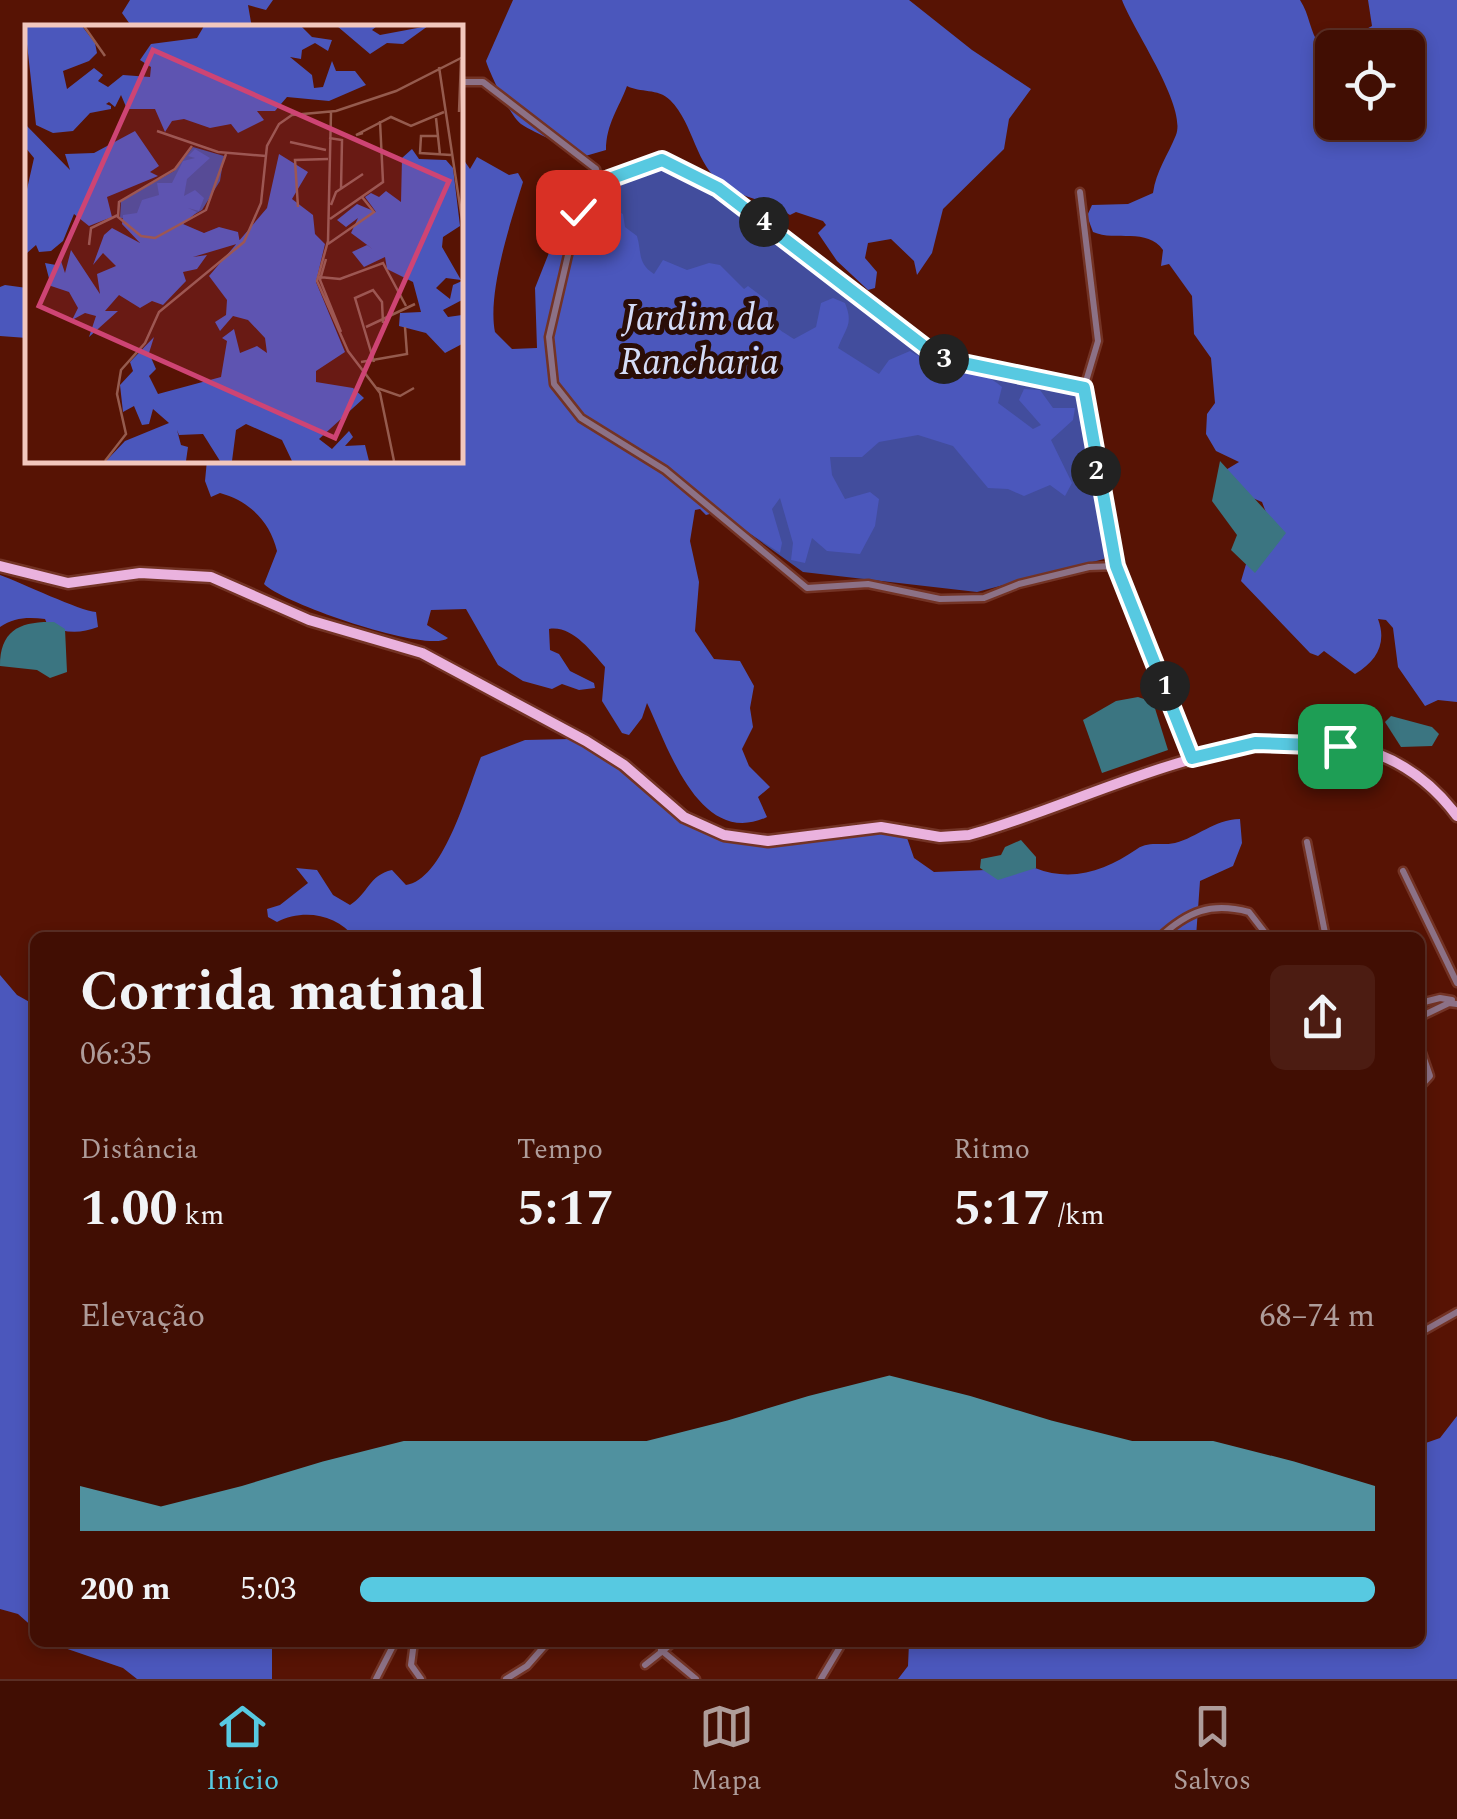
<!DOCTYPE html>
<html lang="pt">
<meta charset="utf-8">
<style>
:root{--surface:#410e03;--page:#4c1c12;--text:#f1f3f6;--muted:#ae9c9a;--line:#5a2e25;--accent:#57c9e1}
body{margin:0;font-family:Spectral,serif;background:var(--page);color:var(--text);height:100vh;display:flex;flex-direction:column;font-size:38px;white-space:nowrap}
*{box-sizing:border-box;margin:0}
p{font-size:32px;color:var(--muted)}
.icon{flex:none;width:55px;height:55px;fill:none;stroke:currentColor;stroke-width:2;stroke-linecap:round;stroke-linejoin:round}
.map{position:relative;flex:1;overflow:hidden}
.panel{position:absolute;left:30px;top:932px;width:1395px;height:715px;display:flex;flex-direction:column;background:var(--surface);border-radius:15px;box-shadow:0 5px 15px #0003,0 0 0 2px var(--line)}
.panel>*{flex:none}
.tools{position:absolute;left:1315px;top:30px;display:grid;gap:20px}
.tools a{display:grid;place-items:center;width:110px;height:110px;border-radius:15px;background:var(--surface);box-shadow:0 5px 15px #0003,0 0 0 2px var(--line);font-size:50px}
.pin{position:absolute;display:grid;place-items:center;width:85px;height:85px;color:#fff;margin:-42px;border-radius:20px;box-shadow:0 5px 15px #0006}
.km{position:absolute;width:50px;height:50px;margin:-25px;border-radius:50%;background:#222;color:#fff;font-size:28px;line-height:50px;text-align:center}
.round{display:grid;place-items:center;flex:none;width:105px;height:105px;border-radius:15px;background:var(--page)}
.summary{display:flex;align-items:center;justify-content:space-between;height:170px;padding:0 50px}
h1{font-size:55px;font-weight:700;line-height:75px}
.figures{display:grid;grid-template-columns:repeat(3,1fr);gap:15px;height:170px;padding:10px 50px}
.figures div{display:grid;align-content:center}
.figures b{font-size:50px;font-weight:700}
.figures small{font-size:28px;font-weight:400}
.figures p{font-size:28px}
.chart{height:280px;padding:20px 50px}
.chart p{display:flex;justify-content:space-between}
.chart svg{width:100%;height:180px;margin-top:10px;fill:var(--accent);opacity:.7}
ul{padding:0 50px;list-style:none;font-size:32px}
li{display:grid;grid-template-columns:160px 120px 1fr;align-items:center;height:75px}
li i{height:25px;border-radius:12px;background:var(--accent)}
.menu{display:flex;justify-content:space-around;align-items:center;height:140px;border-top:2px solid var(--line);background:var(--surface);font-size:28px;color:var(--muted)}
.menu a{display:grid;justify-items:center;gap:5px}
.menu .active{color:var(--accent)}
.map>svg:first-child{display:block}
.green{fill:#424d9d}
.forest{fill:#4b57bc}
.water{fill:#3b7581}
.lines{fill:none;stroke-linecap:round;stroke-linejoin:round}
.street-casing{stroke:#733325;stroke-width:11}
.primary-casing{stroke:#733325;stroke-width:15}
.street{stroke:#8c7186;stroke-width:6}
.primary{stroke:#eab2de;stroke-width:10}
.route-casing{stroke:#fff;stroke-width:20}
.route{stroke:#57c9e1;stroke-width:12}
.labels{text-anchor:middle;stroke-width:10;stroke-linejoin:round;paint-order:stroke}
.park-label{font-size:38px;font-style:italic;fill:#d5dcf7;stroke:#2a0d07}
.inset-road{fill:none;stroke:#955b4e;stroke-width:2.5}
.view{fill:#ce4474;fill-opacity:0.15;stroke:#ce4474;stroke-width:5}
.inset-edge{fill:none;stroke:#f2c7bd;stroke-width:5}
</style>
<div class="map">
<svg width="1457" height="1679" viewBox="0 0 1457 1679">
<rect width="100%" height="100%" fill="#571304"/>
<path class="green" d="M 672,169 L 703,187 L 924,355 L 953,370 L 1078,395 L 1106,548 L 1104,559 L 977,592 L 803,572 L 742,528 L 585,216 C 597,185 640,171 672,169 Z"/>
<g class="forest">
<path d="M 130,0 L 273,0 L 266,10 L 248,5 L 252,28 L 132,27 L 122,13 Z"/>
<path d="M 513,0 L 909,0 L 972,50 L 1031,89 L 1009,119 L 1004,149 L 943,209 L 932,253 L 917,275 L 914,261 L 891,239 L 868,243 L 865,258 L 877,272 L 875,288 L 868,290 L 837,261 L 818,233 L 826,225 L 823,221 L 796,212 L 790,215 C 771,202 741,197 725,186 C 694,165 695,125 670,100 C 658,88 640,93 627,86 C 619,108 606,124 606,150 L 575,159 C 564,142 537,135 521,124 C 510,116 490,74 486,61 Z"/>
<path d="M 1122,0 L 1300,0 C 1310,15 1309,30 1320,46 L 1332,48 L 1332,122 L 1408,122 L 1408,48 L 1333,47 L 1372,26 L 1368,0 L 1457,0 L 1457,702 L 1438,700 L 1425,706 L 1398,667 L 1393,628 L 1386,620 L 1378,619 C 1387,643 1377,661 1355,674 L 1324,651 L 1318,656 L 1310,653 L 1241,581 L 1249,554 L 1272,528 L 1262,502 L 1250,497 L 1224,471 L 1239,462 L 1216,451 L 1206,434 L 1207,414 L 1215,403 L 1211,358 L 1194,334 L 1192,296 L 1169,264 L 1161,266 L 1163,250 C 1147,227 1116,242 1093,232 L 1087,216 L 1092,205 L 1128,204 L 1153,193 C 1156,171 1168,155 1176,135 C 1187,106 1133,30 1122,0 Z"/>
<path d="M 461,156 L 470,169 L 477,157 L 509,175 L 518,173 L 523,182 C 511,221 487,293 495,332 L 512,349 L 537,348 L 535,288 L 562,220 L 609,207 L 623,214 L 625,227 L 637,236 C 642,253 637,263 654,274 L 663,260 L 687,270 L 709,263 L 720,265 L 744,289 L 748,286 L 768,301 C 769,327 776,327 794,339 L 816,327 L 821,303 L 833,298 L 845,303 C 854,325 845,328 838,348 L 879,374 L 889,360 L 910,351 C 936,369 979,365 1002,387 L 998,403 L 1033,429 L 1041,425 L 1019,400 L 1024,389 L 1040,390 L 1053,408 L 1075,408 L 1073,420 L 1051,440 L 1072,483 L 1065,496 L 1050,485 L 1024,496 L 1008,489 L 988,488 L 953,446 L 918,435 L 879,442 L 862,457 L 830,457 L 832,475 L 845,499 L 870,492 L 879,499 L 875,526 L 860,554 L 827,551 L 812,538 L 805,563 L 791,560 L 793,543 L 780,498 L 772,509 L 782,543 L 780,553 L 717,512 L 706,515 L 700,509 L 695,510 L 690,541 L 699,582 L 695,631 L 714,659 L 740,661 L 754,686 L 750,708 L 753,727 L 742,749 L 749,766 L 770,787 L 758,797 L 767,817 C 699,849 667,744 647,703 L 642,718 L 629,735 L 622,733 L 602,701 L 605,667 C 591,651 572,625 549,629 L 550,650 L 559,654 L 570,671 L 594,683 L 595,688 L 579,690 L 562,684 L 552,689 L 523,681 L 498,665 L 466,609 L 431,610 L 427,625 L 448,638 C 429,654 284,604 264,584 L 277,551 C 270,521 249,501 220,493 L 211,497 L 205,481 L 207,460 L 460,460 Z"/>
<path d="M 5,285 L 27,288 L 27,338 L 0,336 L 0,287 Z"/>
<path d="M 0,575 C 22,583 80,611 96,612 L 98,627 C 80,634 65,633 48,626 L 45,619 C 29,617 14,617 0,627 Z"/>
<path d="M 570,739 L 623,766 L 693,826 L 771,838 L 866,830 L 906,835 L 914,858 L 934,872 L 1035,868 C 1073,883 1106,870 1137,849 C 1149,841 1162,846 1175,843 C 1198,837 1213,820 1240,819 L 1242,843 L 1233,866 L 1200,881 L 1196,937 L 355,938 C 336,913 302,909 277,922 L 268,917 L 267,909 L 280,905 L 308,883 L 296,868 L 317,870 L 333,895 L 350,905 C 368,894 369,875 392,870 L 406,885 C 444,880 468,788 481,757 L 525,740 Z"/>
<path d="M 0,975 L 17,995 L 35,1005 L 35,1629 L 18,1614 L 0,1609 Z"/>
<path d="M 1457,1416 L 1457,1679 L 898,1679 L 908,1666 L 909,1643 L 1420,1642 L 1420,1445 L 1440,1438 Z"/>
<path d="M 50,1643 L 272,1643 L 272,1679 L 137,1679 L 123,1668 Z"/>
</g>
<g class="water">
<path d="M 1220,461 L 1286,533 L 1255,573 L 1231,550 L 1237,535 L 1212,501 Z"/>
<path d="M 54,622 L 65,629 L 67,672 L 50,678 L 37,670 L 0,666 C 0,630 20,621 54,622 Z"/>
<path d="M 1138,697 L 1153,702 L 1168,750 L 1102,773 L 1083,720 L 1116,701 Z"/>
<path d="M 1391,716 L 1432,727 L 1439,734 L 1432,746 L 1401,747 L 1385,722 Z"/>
<path d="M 1021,840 L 1036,857 L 1036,868 L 998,880 L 980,868 L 981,859 L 1001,855 L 1005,847 Z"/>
</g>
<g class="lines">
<defs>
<g id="street">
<path d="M 460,82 L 483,82 L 596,169 L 599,182"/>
<path d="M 1080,192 L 1098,341 L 1084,388 L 1107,524 L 1117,566 L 1192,758"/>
<path d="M 1084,388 L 939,358 L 718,189 L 662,160 L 590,187 L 578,212 L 549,337 L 554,384 L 581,418 L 665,470 L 807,588 L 868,584 L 940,599 L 984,598 L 1019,584 L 1089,567 L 1117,566"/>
<path d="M 1307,842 L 1326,938"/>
<path d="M 1403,871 L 1457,983"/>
<path d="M 1159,938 C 1188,911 1211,902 1249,912 L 1269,938"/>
<path d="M 1420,1003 L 1440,998 L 1452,1000"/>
<path d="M 1420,1017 L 1449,1003 L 1457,1004"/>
<path d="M 1420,1047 L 1430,1076 L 1420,1087"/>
<path d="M 1420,1333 L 1457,1312"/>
<path d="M 414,1642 L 411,1665 L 421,1679"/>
<path d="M 661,1650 L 696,1679"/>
<path d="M 645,1665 L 674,1642"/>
<path d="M 376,1679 L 395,1642"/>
<path d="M 506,1679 L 527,1666 L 548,1642"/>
<path d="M 821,1679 L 843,1642"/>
</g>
<path id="primary" d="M 0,566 L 68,583 L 140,573 L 211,577 L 309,620 L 422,653 L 586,741 L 624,765 L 684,817 L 724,835 L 768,841 L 881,827 L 940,837 L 969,835 C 1114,797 1338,656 1457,816"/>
</defs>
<use href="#street" class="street-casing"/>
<use href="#primary" class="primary-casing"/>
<use href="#street" class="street"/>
<use href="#primary" class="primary"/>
</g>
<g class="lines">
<defs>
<path id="route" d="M 578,212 L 590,186 L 662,160 L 718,188 L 939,358 L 1084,388 L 1116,566 L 1192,758 L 1255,743 L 1340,746"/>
</defs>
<use href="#route" class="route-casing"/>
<use href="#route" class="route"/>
</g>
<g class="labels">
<g class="park-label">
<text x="699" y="330">Jardim da<tspan x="699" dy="44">Rancharia</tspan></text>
</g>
</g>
<g transform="translate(25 25)">
<rect width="438" height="438" fill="#571304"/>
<path d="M 168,122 L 199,131 L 195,156 L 177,185 L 165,192 L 95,193 L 96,176 L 149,146 Z" fill="#424d9d"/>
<path d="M 0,1 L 57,1 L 70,18 L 72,28 L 64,36 L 38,46 L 42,64 L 69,43 L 78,50 L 73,56 L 83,62 L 98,50 L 125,52 L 126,42 L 115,35 L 126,19 L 172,13 L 179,1 L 276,1 L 287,12 L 307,15 L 303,26 L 290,18 L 277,25 L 276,34 L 265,32 L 287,50 L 289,63 L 298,62 L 307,36 L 311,46 L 330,46 L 341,60 L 304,76 L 262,72 L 250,86 L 232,86 L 239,95 L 213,108 L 206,99 L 185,103 L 159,94 L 147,96 L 140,107 L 130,84 L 102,84 L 96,70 L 90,82 L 84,77 L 81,79 L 86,81 L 86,84 L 65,88 L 48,106 L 28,108 L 11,100 ZM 312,1 L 352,1 L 347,5 L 355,10 L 403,1 L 378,19 L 362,18 L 345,29 ZM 0,99 L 45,145 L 40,129 L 69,128 L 110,106 L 134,141 L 125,147 L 133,151 L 82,172 L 87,192 L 64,201 L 49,189 L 38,216 L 26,226 L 14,227 L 11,220 L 2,228 L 0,173 L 9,133 L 0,122 ZM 170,124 L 185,133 L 162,154 L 159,171 L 170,165 L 179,173 L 174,186 L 163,183 L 172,187 L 158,199 L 179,208 L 194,202 L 213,207 L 215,218 L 168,232 L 182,230 L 172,244 L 158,247 L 161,256 L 138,280 L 127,276 L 115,283 L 94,270 L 80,286 L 93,286 L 64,312 L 71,291 L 60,288 L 47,295 L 53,283 L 44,267 L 26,261 L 20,238 L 31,240 L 35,233 L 40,248 L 46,225 L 75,269 L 72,249 L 91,241 L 78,228 L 68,240 L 79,210 L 87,203 L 115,218 L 97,199 L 98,190 L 112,188 L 117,175 L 134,170 L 132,158 L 147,158 L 158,136 L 170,133 L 163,131 ZM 387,124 L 394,134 L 421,135 L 428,143 L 435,201 L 418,212 L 417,222 L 436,255 L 421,253 L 411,263 L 425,274 L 428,260 L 437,256 L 437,275 L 418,285 L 423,292 L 437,290 L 437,319 L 420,328 L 401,308 L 374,301 L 375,288 L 396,287 L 388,257 L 362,244 L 360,232 L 339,242 L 327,227 L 342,220 L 349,225 L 326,208 L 333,193 L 321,202 L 312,195 L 332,179 L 351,187 L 340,172 L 346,168 L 354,172 L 361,166 L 376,177 L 377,133 ZM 254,129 L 283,147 L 267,174 L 288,190 L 290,209 L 300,219 L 291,257 L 320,327 L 291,346 L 291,357 L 328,363 L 339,373 L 294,414 L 307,424 L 324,406 L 328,412 L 320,421 L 340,420 L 344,436 L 267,436 L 257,415 L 221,399 L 211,405 L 207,436 L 195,436 L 178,409 L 154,410 L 152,405 L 156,420 L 163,422 L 161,436 L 81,436 L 100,416 L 144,398 L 128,384 L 124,399 L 117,400 L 109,381 L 98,387 L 95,360 L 108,346 L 105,337 L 129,312 L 124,328 L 131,344 L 124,351 L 133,369 L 196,352 L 202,316 L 197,313 L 209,304 L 215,328 L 232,321 L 242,328 L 240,313 L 223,295 L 208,291 L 195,306 L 190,297 L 201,290 L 202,275 L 184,251 L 242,183 Z" fill="#4b57bc"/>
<path class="inset-road" d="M 59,1 L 80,31M 414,42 L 438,201M 306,87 L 303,216 L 292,256 L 323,326 L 355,368 L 369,436M 434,87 L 436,35M 411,93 L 415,130M 132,106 L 193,127 L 241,131M 338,108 L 331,110 L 366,92 L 386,101 L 419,87M 413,111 L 396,111 L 395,128 L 426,130M 304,113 L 317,115 L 316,164M 265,117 L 301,125M 167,121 L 150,144 L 94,177 L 93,192 L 116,211 L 130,213 L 181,185 L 201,129M 306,180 L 311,167 L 338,149M 273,182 L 270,135 L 303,134M 305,194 L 358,157 L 355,96M 303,219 L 349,187 L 337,172M 64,220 L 66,203 L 93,190M 301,234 L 295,255 L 316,307M 294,252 L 315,254 L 358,238 L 381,281M 341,302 L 390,279M 336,337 L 382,329 L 380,302M 349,337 L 330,273 L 348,265 L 357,277 L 358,298M 352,363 L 375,371 L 389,363M 80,436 L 101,409 L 92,369 L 96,345 L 120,318 L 134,287 L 219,217 L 236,178 L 242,121 L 254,99 L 267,90 L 311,86 L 371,66 L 438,32"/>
<path class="view" d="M 128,25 L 424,156 L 310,413 L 14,281 Z"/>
<rect width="438" height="438" class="inset-edge"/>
</g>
</svg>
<div class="tools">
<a><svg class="icon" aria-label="locate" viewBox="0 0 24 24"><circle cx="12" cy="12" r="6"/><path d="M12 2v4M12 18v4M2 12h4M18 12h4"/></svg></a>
</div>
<div class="pin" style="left:1340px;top:746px;background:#1e9e55"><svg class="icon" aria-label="arrive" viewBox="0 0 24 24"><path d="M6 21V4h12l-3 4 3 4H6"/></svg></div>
<div class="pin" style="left:578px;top:212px;background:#d93025"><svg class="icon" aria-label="check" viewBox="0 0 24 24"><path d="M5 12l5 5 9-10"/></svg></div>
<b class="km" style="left:1165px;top:686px">1</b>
<b class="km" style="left:1096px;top:471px">2</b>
<b class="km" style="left:944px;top:359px">3</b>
<b class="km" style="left:764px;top:222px">4</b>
<section class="panel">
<div class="summary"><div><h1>Corrida matinal</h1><p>06:35</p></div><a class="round"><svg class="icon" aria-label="share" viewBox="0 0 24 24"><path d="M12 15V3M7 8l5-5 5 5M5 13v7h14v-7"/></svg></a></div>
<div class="figures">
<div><p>Distância</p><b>1.00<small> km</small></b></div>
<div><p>Tempo</p><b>5:17</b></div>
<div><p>Ritmo</p><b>5:17<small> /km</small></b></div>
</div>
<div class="chart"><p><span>Elevação</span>68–74 m</p>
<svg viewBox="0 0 160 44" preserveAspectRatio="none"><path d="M0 44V33L10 38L20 33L30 27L40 22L50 22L60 22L70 22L80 17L90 11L100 6L110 11L120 17L130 22L140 22L150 27L160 33V44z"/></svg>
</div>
<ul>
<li><b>200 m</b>5:03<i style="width:100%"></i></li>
</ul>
</section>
</div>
<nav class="menu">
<a class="active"><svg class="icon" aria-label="home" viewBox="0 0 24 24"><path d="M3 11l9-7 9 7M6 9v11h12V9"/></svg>Início</a>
<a><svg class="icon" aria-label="map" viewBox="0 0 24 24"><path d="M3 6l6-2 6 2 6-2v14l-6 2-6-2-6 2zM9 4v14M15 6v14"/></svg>Mapa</a>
<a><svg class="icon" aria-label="saved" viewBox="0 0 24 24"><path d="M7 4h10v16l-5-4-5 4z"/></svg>Salvos</a>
</nav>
